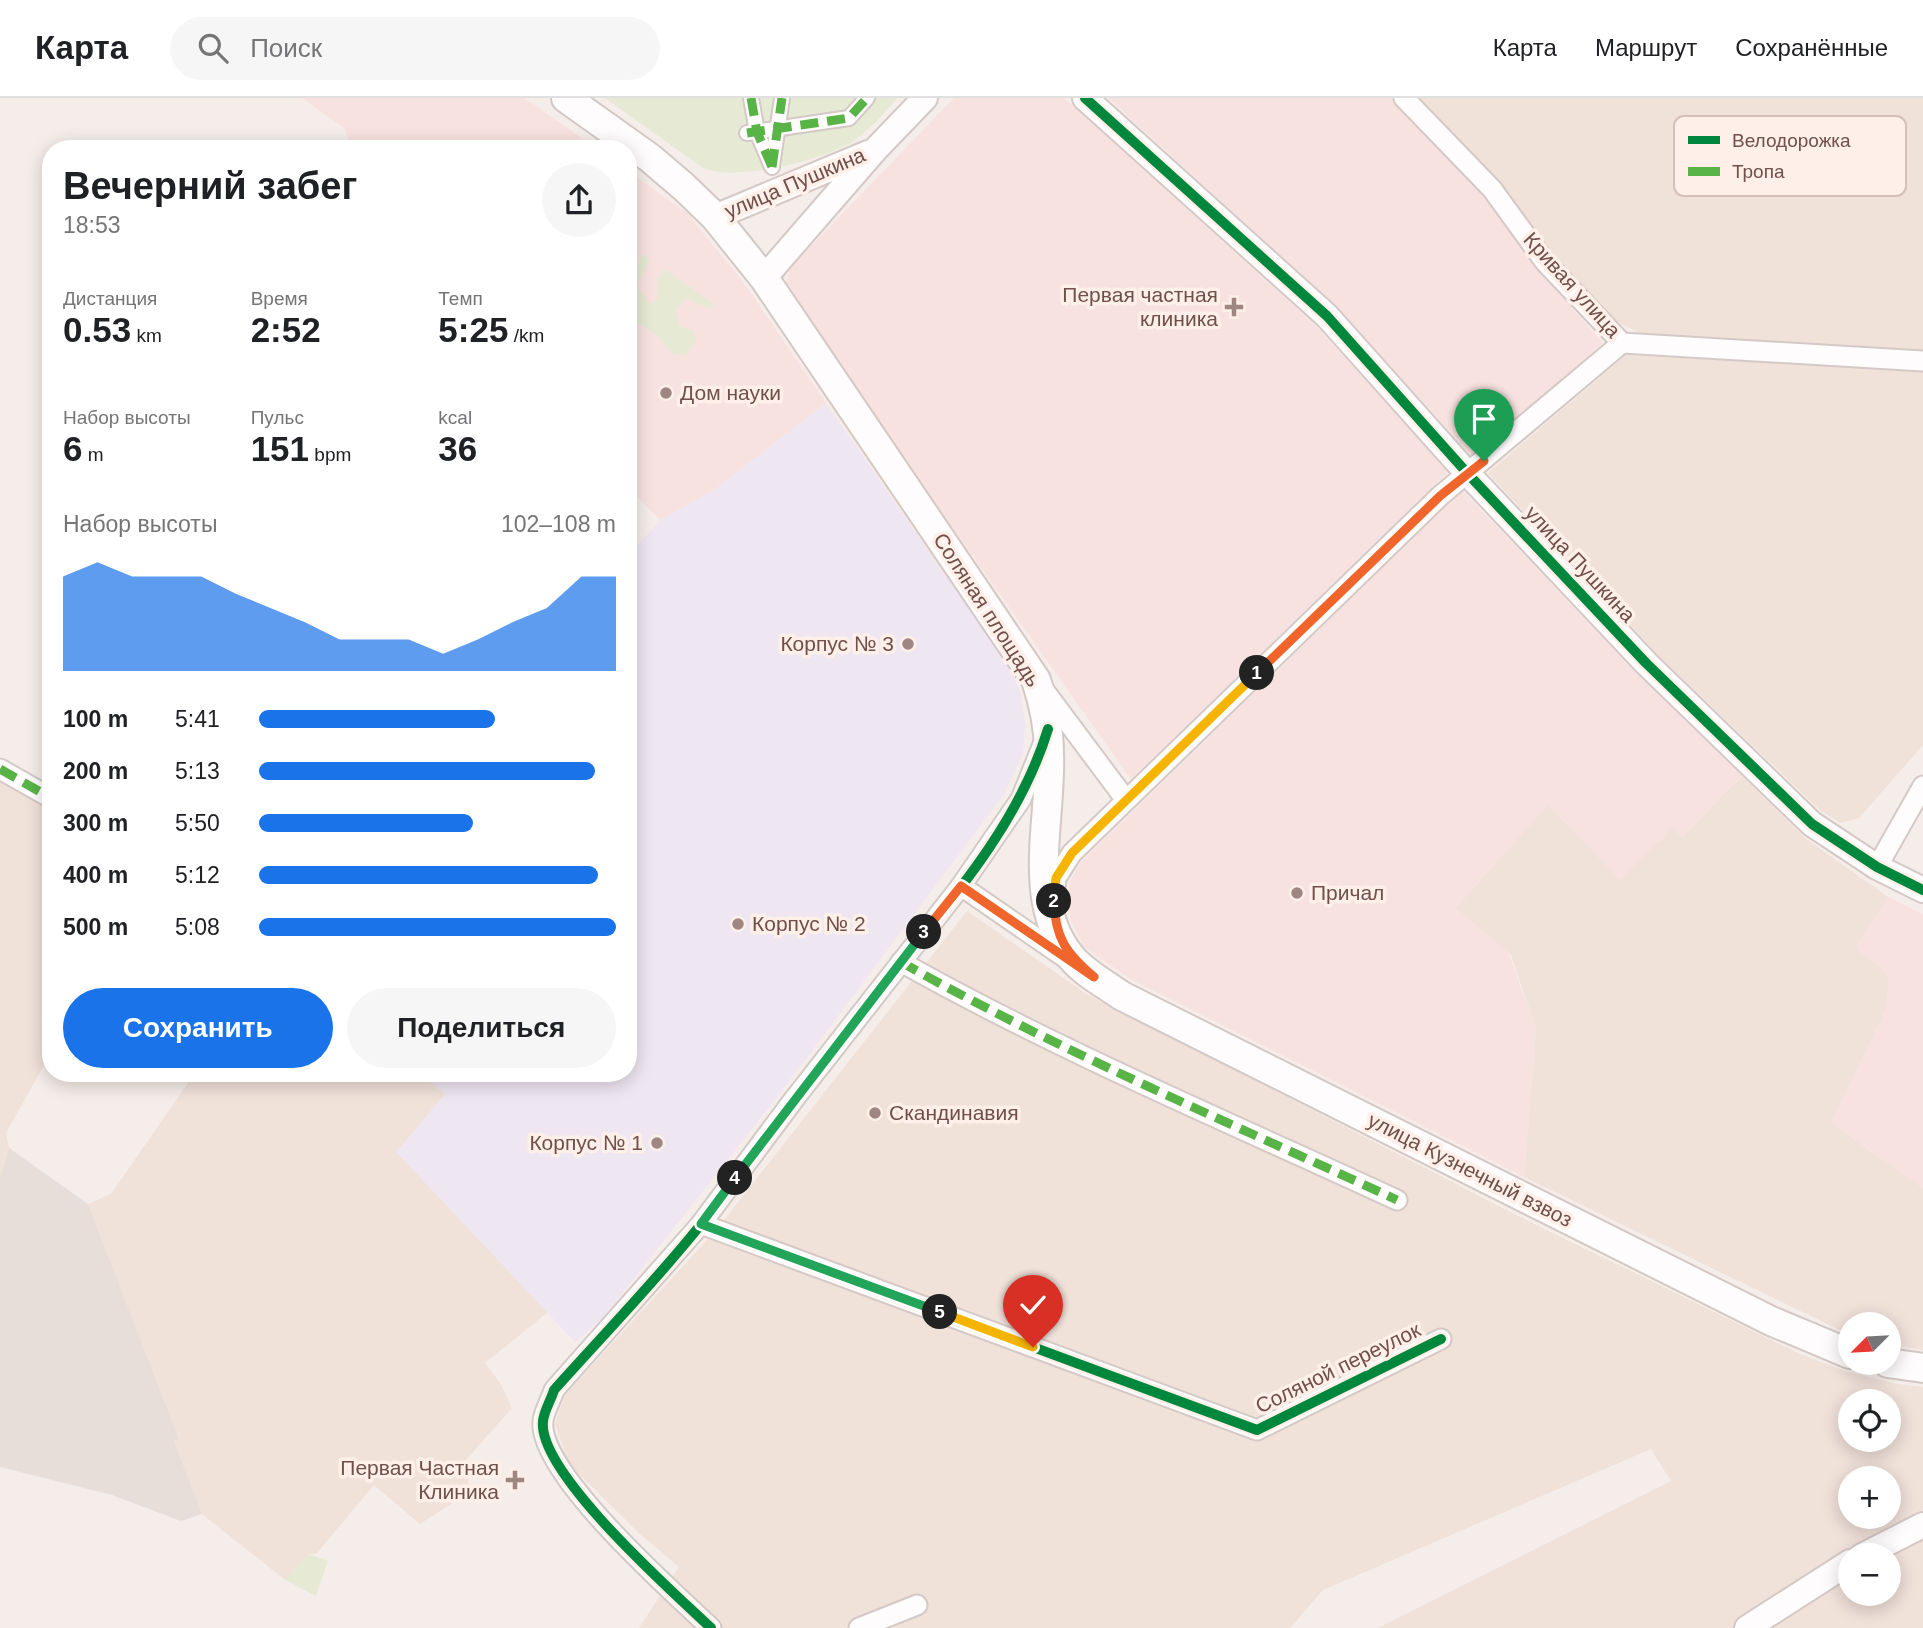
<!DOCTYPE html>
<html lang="ru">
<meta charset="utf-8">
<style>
:root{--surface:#fff;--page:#f6f6f6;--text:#202124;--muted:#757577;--line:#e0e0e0;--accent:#1a73e8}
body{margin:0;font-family:Arial,sans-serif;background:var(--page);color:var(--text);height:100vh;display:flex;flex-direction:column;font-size:26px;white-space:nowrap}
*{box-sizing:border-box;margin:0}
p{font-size:23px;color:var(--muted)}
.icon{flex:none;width:38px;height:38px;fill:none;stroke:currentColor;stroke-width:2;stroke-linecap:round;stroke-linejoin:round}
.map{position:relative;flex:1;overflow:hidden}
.side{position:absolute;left:42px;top:42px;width:595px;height:942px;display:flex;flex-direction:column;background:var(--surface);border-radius:28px;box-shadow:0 4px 18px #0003}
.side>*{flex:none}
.needle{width:46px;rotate:246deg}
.tools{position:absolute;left:1838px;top:1214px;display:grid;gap:14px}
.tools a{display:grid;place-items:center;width:63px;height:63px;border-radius:50%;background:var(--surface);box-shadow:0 4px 18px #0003;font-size:35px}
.pin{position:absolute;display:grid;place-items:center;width:60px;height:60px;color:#fff;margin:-72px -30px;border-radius:50% 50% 50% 0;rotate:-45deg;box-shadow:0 0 7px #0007}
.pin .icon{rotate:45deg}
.km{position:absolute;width:35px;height:35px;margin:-18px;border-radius:50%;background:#222;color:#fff;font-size:19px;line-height:35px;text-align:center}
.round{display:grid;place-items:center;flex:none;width:74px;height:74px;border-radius:37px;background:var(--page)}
.overview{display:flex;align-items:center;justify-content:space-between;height:119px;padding:0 21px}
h1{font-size:38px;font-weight:700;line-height:52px}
.metrics{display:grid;grid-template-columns:repeat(3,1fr);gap:10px;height:119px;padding:7px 21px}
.metrics div{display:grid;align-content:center}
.metrics b{font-size:35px;font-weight:700}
.metrics small{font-size:19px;font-weight:400}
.metrics p{font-size:19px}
.chart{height:196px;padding:14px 21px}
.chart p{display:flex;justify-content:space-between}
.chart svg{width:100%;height:126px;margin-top:7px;fill:var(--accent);opacity:.7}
.button{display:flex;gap:14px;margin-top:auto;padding:14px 21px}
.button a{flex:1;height:80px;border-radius:42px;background:var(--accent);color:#fff;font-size:28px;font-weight:700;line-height:80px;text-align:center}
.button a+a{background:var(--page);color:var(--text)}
ul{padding:0 21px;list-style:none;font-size:23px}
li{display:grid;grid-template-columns:112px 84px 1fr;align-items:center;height:52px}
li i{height:18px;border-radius:9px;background:var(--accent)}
header{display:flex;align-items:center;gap:42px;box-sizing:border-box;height:98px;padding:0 35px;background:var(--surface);border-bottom:2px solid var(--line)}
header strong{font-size:33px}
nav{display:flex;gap:38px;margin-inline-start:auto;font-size:24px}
.search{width:490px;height:63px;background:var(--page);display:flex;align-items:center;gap:18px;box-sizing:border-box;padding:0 24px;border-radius:38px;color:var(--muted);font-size:26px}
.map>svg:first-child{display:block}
.residential{fill:#f0e1d9;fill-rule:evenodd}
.commercial{fill:#f8e2df}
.industrial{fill:#e7ddd9}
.education{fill:#eee6f1}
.green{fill:#e6ead4}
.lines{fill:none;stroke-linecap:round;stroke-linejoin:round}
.pedestrian-casing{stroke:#d4c9c6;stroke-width:18}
.minor-casing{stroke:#d4c9c6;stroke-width:23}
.tertiary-casing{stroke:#d4c9c6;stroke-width:28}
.secondary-casing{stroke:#d4c8c5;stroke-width:32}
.pedestrian{stroke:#fefcfc;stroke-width:14}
.minor{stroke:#fefcfc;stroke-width:19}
.tertiary{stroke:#fefcfc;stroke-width:24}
.secondary{stroke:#fefcfc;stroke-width:28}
.quiet{stroke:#59b447;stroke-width:9;stroke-dasharray:18 9;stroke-linecap:butt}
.cycleway-casing{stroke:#fef0e8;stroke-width:15}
.cycleway{stroke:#00873e;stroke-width:10}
.split-1-casing{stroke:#fff;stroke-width:14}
.split-2-casing{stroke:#fff;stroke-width:14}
.split-3-casing{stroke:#fff;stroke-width:14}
.split-4-casing{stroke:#fff;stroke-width:14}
.split-5-casing{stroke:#fff;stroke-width:14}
.split-6-casing{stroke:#fff;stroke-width:14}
.split-1{stroke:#f0652b;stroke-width:9}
.split-2{stroke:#f5b400;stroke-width:9}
.split-3{stroke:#f0652b;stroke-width:9}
.split-4{stroke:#22a559;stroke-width:9}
.split-5{stroke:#22a559;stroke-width:9}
.split-6{stroke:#f5b400;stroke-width:9}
.poi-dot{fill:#9f8682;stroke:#fef0e8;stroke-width:2.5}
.labels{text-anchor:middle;stroke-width:7;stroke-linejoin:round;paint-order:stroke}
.street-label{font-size:21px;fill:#714f4b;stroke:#fef0e8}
.poi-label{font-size:21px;fill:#714f4b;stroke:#fef0e8;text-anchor:end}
.key{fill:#fef0e8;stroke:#d4c0b9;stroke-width:2}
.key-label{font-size:19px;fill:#714f4b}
</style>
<header>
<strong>Карта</strong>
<div class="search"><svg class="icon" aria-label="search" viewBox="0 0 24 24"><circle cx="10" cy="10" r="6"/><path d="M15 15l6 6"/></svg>Поиск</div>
<nav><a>Карта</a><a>Маршрут</a><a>Сохранённые</a></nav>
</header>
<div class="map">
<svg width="1923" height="1530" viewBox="0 0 1923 1530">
<rect width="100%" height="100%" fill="#f5ede9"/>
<g class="residential">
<path d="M 1412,0 L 1923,0 L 1923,254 L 1640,235 L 1613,222 L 1554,158 L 1500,88 Z"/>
<path d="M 1626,257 L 1923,272 L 1923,647 L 1859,720 L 1841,725 L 1821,713 L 1657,556 L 1488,375 Z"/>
<path d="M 0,674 L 51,706 L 51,954 L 6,1035 L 9,1050 L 0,1080 Z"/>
<path d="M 1742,678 L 1805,740 L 1888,799 L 1855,850 L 1886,874 L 1889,884 L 1886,911 L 1831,1025 L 1923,1090 L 1923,1252 L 1888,1246 L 1888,1227 L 1850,1227 L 1850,1237 L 1524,1079 L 1536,931 L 1511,857 L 1455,810 L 1548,707 L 1660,743 L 1672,729 L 1682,739 Z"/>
<path d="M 967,813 L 1085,895 L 1520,1119 L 1800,1256 L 1844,1273 L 1897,1286 L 1923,1289 L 1923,1413 L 1839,1458 L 1732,1530 L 1378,1530 L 1671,1383 L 1651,1351 L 1323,1492 L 1290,1530 L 639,1530 L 679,1469 L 639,1435 L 569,1366 L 555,1326 L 564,1298 L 717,1131 ZM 1850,1304 L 1888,1304 L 1888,1342 L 1850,1342 ZM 1850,1381 L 1888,1381 L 1888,1419 L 1850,1419 Z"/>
<path d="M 195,975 L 420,975 L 445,996 L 397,1054 L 548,1214 L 485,1265 L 500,1285 L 512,1310 L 463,1365 L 471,1393 L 420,1426 L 374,1387 L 316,1456 L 309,1456 L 285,1482 L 202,1416 L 174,1343 L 179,1341 L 88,1106 L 111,1096 Z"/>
<path d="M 1923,1439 L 1923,1530 L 1761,1530 L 1850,1476 L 1850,1496 L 1888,1496 L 1888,1458 Z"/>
</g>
<g class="commercial">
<path d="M 302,0 L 525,0 L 597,51 L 352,51 L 345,31 Z"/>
<path d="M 954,0 L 1064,0 L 1317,229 L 1448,374 L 1131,681 L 877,323 L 787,185 L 790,170 Z"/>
<path d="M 1108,0 L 1392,0 L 1485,93 L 1536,170 L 1603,245 L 1474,361 L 1334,206 Z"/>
<path d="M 628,73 L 687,115 L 745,186 L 826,305 L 714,392 L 660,422 L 628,389 Z"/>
<path d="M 1462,392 L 1637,576 L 1742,678 L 1682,739 L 1672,730 L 1620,782 L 1548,707 L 1456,810 L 1508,854 L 1536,931 L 1524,1079 L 1130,881 L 1083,848 L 1071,823 L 1067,801 L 1070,783 L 1081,764 Z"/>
<path d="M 1888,799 L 1923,816 L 1923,1090 L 1831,1025 L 1886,911 L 1889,884 L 1886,875 L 1855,850 Z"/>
</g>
<path class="industrial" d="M 9,1050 L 88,1106 L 179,1341 L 174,1343 L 202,1416 L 181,1423 L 112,1397 L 0,1369 L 0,1080 Z"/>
<path class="education" d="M 826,305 L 1010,570 L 1020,593 L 1025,623 L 1023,656 L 1004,696 L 784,990 L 603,1220 L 575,1244 L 396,1054 L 445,996 L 420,975 L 628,975 L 628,458 L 660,422 L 714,392 Z"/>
<g class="green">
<path d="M 605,0 L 897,0 C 883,17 869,33 850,45 C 821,63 734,84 703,70 Z"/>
<path d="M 643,156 L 650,161 L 637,188 L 651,207 L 657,201 L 657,181 L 664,171 L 714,206 L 710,211 L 686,200 L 676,212 L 679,228 L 693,232 L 697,242 L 686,257 L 673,256 L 658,238 L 628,218 L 628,184 Z"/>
<path d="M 309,1456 L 328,1463 L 316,1498 L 285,1482 Z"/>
</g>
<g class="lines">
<defs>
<g id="pedestrian">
<path d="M 751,0 L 757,34 L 772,69"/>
<path d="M 747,35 L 849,20 L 867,0"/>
<path d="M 772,68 L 782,0"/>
</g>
<g id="minor">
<path d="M 1404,0 L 1492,91 L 1545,164 L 1622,245 L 1923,263"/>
<path d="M 1043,591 L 1126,702"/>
<path d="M 0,671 L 51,700"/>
<path d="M 1877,769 L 1923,688"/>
<path d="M 961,788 L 1067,861"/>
<path d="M 1054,800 L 1056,780 L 1072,755 L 1440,398 L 1622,245"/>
<path d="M 901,864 C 1061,954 1231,1025 1397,1102"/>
<path d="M 701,1126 L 1257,1332 L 1441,1241"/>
<path d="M 711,1530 C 673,1494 537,1374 543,1323 C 544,1313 551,1302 554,1292 L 701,1126 L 795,1000 L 961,788 L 1021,701 L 1044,644"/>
<path d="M 859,1530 L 917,1507"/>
</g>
<g id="tertiary">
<path d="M 1085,0 L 1327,218 L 1468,376 L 1646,565 L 1812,726 L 1877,769 L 1923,792"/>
<path d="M 715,119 L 868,55"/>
<path d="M 764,180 L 875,52 L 925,0"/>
<path d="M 1862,1458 L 1923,1427"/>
<path d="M 1747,1530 L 1850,1464"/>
</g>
<g id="secondary">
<path d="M 566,0 L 650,60 L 684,89 L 715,119 L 764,180 L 1036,582 C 1044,606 1049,630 1049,655 C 1052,721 1025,803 1071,859 C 1084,875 1105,886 1122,898 L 1771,1223 L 1850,1256"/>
<path d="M 1888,1265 L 1923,1270"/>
</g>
</defs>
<use href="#pedestrian" class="pedestrian-casing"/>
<use href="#minor" class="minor-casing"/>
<use href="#tertiary" class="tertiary-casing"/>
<use href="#secondary" class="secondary-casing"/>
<use href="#pedestrian" class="pedestrian"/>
<use href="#minor" class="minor"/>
<use href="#tertiary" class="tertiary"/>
<use href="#secondary" class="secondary"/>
<g class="quiet">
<path d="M 751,0 L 757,34 L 772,69"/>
<path d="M 747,35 L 849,20 L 867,0"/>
<path d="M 772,69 L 782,0"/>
<path d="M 0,671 L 51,700"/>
<path d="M 901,864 C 1061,954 1231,1025 1397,1102"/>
</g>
<defs>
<g id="cycleway">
<path d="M 1085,0 L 1327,218 L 1468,376 L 1646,565 L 1812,726 L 1877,769 L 1923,792"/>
<path d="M 701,1126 L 1257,1332 L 1441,1241"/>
<path d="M 711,1530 C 673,1494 537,1374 543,1323 C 544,1313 551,1302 554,1292 C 603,1237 656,1183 702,1125 C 759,1053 812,978 869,905 C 935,820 1016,736 1048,631"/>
</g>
</defs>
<use href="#cycleway" class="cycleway-casing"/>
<use href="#cycleway" class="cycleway"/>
</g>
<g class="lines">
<defs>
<path id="split-1" d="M 1257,575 L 1440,398 L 1484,363"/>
<path id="split-2" d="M 1054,803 L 1056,780 L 1072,755 L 1257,575"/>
<path id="split-3" d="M 924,834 L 961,788 L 1094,879 C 1066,855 1055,840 1054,803"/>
<path id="split-4" d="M 735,1080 L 924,834"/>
<path id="split-5" d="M 735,1080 L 701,1126 L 940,1214"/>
<path id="split-6" d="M 940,1214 L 1033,1249"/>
</defs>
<use href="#split-1" class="split-1-casing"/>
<use href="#split-2" class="split-2-casing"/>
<use href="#split-3" class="split-3-casing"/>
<use href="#split-4" class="split-4-casing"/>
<use href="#split-5" class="split-5-casing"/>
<use href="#split-6" class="split-6-casing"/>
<use href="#split-1" class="split-1"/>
<use href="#split-2" class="split-2"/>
<use href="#split-3" class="split-3"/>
<use href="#split-4" class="split-4"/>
<use href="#split-5" class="split-5"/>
<use href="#split-6" class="split-6"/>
</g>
<g class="poi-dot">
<path d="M1230.5 198.5h7v7h7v7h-7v7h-7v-7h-7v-7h7z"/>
<circle cx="666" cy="295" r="7"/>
<circle cx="908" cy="546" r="7"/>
<circle cx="1297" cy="795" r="7"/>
<circle cx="738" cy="826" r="7"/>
<circle cx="875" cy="1015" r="7"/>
<circle cx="657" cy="1045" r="7"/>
<path d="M511.5 1371.5h7v7h7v7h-7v7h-7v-7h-7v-7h7z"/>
</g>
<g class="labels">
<g class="street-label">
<text transform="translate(795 85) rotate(-23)" y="7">улица Пушкина</text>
<text transform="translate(1572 187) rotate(48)" y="7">Кривая улица</text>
<text transform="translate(1580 466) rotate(47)" y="7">улица Пушкина</text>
<text transform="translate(987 512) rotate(57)" y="7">Соляная площадь</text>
<text transform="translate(1470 1072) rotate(27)" y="7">улица Кузнечный взвоз</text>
<text transform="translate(1338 1270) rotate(-26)" y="7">Соляной переулок</text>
</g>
<g class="poi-label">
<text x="1218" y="204">Первая частная<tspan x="1218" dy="24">клиника</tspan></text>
<text x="680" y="302" text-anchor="start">Дом науки</text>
<text x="894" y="553">Корпус № 3</text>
<text x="1311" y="802" text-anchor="start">Причал</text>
<text x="752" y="833" text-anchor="start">Корпус № 2</text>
<text x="889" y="1022" text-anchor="start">Скандинавия</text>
<text x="643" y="1052">Корпус № 1</text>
<text x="499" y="1377">Первая Частная<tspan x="499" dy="24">Клиника</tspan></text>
</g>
</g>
<rect x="1674" y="18" width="232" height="80" rx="10" class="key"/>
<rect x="1688" y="38" width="32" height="8" fill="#00873e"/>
<rect x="1688" y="69" width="32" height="9" fill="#59b447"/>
<g class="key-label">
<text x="1732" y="49">Велодорожка</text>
<text x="1732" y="80">Тропа</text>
</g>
</svg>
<div class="tools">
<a><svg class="needle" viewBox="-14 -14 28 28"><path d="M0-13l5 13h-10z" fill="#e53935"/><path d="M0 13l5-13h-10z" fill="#757577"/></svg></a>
<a><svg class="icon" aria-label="locate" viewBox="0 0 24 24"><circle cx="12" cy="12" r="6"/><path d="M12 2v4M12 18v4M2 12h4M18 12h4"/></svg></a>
<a>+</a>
<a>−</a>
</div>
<div class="pin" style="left:1484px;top:363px;background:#1e9e55"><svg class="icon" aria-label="arrive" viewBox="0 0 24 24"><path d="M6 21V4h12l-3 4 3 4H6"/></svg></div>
<div class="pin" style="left:1033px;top:1249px;background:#d93025"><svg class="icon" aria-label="check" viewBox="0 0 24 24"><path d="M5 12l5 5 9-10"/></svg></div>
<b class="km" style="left:1257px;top:575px">1</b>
<b class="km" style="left:1054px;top:803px">2</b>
<b class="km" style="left:924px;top:834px">3</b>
<b class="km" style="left:735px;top:1080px">4</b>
<b class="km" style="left:940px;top:1214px">5</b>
<section class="side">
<div class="overview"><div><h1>Вечерний забег</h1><p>18:53</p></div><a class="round"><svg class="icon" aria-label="share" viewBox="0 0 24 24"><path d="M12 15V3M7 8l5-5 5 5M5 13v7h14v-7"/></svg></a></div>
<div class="metrics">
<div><p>Дистанция</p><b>0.53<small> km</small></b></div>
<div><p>Время</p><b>2:52</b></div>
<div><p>Темп</p><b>5:25<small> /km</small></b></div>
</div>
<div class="metrics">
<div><p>Набор высоты</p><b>6<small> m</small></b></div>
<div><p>Пульс</p><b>151<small> bpm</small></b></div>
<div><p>kcal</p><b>36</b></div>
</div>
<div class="chart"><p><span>Набор высоты</span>102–108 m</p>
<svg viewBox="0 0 160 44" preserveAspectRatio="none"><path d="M0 44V11L10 6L20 11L30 11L40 11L50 17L60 22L70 27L80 33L90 33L100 33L110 38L120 33L130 27L140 22L150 11L160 11V44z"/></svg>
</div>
<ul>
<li><b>100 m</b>5:41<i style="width:66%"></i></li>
<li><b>200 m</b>5:13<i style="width:94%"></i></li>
<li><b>300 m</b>5:50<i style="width:60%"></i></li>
<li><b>400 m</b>5:12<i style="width:95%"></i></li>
<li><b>500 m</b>5:08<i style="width:100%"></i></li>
</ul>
<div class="button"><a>Сохранить</a><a>Поделиться</a></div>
</section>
</div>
